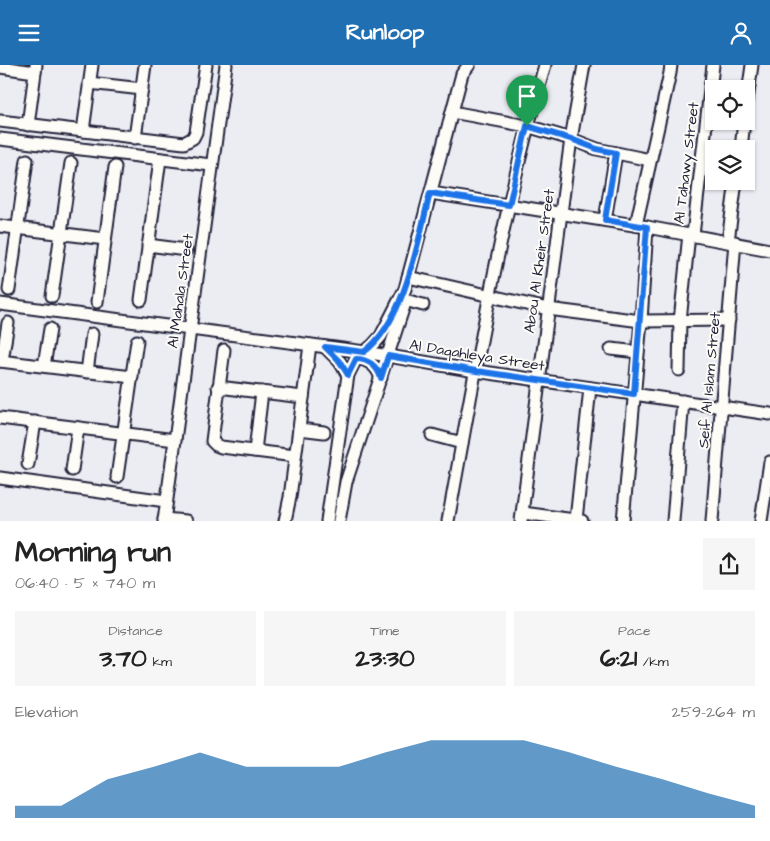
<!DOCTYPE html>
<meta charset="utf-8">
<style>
:root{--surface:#fff;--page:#f6f6f6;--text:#222;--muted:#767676;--accent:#1f6fb2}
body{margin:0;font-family:"Architects Daughter",sans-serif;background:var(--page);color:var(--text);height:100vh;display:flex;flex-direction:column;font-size:19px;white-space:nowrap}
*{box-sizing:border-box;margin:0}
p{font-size:16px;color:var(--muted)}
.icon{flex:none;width:28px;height:28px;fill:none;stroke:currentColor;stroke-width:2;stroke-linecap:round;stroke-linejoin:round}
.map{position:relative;height:456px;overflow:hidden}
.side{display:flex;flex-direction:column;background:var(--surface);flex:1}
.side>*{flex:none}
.fabs{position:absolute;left:705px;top:15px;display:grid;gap:10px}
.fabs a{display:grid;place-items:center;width:50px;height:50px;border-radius:0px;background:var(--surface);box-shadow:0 1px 4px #0004;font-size:25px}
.pin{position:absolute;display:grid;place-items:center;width:42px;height:42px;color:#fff;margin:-51px -21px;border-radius:50% 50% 50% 0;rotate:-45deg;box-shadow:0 0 5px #0007}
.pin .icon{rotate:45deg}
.round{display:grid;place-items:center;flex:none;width:52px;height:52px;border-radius:0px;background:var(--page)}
.headline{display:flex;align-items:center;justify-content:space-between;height:85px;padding:0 15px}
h1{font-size:28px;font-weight:700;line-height:38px}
.metrics{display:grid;grid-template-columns:repeat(3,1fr);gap:8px;height:85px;padding:5px 15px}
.metrics div{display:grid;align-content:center;border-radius:0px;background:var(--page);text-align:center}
.metrics b{font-size:25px;font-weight:700}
.metrics small{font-size:14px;font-weight:400}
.metrics p{font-size:14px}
.chart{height:140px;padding:10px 15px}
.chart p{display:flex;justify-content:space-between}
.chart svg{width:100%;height:90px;margin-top:5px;fill:var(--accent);opacity:.7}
header{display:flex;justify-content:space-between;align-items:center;height:65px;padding:0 15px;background:var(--accent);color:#fff;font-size:22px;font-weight:700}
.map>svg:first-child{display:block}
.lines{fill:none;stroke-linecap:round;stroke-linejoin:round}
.minor-casing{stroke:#22223b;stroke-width:15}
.minor{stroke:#fdfcf7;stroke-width:11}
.route-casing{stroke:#fff;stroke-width:10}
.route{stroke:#1a73e8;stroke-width:6}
.labels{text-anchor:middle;stroke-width:4;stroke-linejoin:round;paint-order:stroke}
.street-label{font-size:15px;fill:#22223b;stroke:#fdfcf7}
</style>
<header><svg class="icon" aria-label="menu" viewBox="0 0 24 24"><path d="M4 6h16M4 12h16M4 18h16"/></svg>Runloop<svg class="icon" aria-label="person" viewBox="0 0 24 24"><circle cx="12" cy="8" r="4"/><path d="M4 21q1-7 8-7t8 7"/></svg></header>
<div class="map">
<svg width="770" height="456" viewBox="0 0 770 456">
<rect width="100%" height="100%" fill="#ecedf3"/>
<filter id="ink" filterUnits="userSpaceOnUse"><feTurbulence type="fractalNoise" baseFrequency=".02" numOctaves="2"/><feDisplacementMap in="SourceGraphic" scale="10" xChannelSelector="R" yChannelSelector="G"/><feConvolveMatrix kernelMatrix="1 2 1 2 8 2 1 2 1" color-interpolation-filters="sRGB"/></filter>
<g filter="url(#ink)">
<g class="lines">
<defs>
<g id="minor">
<path d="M 0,2 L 35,7"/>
<path d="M 89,18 L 142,24"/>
<path d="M 746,43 L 752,0"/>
<path d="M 452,47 L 527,61 L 571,74 L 597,84 L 650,95"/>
<path d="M 0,56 L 184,78 L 193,73 L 196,67 L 206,0"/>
<path d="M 28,60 L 36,0"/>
<path d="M 83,66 L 92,0"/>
<path d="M 135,73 L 145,0"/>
<path d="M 0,74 L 211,100"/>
<path d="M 741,84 L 744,56"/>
<path d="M 431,128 L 647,162 L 770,185"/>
<path d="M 605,155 L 616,88"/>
<path d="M 636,160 L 670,8 L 671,0"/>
<path d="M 0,161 L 105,174"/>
<path d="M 693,170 L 713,0"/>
<path d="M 728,176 L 736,116"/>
<path d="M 148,180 L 186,185"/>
<path d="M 408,212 L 548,244 L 641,256 L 729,255"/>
<path d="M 9,225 L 27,95"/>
<path d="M 52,231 L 71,98"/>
<path d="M 141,235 L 160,94"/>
<path d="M 405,235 L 423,240"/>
<path d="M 97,237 L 115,102"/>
<path d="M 0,239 L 365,287 L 476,306 L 770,349"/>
<path d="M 325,282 L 340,297 L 348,310"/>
<path d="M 611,284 L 638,287"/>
<path d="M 224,285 L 212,376 L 216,380 L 221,382 L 295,391"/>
<path d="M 356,294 C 368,294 377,301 381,313"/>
<path d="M 0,296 L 132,312"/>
<path d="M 2,296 L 8,258"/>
<path d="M 44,301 L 50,264"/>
<path d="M 679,305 L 680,256 L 689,169"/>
<path d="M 87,307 L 92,269"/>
<path d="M 218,322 L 303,332"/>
<path d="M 0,353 L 175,375"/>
<path d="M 299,364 L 324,367"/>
<path d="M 432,370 L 462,378"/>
<path d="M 255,386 L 262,327"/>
<path d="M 28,399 L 35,357"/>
<path d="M 72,405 L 78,363"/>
<path d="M 117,412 L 137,276"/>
<path d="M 0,413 L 166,436"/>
<path d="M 523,448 L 582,456"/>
<path d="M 164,454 L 186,456"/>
<path d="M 576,455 L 590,323"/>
<path d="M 164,456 L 226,0"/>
<path d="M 285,456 L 290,432 L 310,280"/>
<path d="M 327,456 L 348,310 L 356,294 L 373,280 L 381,271 L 405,224 L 462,9 L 469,0"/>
<path d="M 339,456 L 346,417 L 405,238"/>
<path d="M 448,456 C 476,303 501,149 545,0"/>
<path d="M 521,456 L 561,148 L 571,74 L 584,0"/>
<path d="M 623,456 L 641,256 L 647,162"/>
<path d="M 673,456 L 683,336"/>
<path d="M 712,456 L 735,177"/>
<path d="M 761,456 L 770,397"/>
</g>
</defs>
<use href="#minor" class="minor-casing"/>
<use href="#minor" class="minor"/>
</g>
</g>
<g class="lines" filter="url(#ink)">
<defs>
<path id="route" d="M 527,61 L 571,74 L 597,84 L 616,88 L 605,155 L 647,162 L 634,329 L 476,306 L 388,291 L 381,313 C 377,301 368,294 356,294 L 348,310 L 340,297 L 325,282 L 364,287 C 405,257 418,176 430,128 L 509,140 Z"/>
</defs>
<use href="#route" class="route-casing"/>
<use href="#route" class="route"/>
</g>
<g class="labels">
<g class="street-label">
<text transform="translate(686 98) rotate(-83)" y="5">Al Tahawy Street</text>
<text transform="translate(539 196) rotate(-82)" y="5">Abou Al Kheir Street</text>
<text transform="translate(180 226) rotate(-82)" y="5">Al Mahala Street</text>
<text transform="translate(477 290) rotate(9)" y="5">Al Daqahleya Street</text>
<text transform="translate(709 315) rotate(-85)" y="5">Seif Al Islam Street</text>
</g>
</g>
</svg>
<div class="fabs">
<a><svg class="icon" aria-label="locate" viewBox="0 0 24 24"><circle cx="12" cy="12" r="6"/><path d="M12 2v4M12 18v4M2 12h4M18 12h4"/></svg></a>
<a><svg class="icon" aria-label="layers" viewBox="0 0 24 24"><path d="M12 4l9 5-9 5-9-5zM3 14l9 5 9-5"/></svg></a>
</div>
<div class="pin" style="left:527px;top:61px;background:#1e9e55"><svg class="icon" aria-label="arrive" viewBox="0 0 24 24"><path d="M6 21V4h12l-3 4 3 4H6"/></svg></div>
</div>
<section class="side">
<div class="headline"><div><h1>Morning run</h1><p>06:40 · 5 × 740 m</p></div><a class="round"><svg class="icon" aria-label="share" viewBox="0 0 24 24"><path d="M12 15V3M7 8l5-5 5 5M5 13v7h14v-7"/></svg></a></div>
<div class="metrics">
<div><p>Distance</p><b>3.70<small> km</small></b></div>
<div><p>Time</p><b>23:30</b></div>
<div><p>Pace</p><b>6:21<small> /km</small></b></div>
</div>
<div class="chart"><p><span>Elevation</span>259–264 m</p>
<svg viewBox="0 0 160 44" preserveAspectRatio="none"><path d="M0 44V38L10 38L20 25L30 19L40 12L50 19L60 19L70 19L80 12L90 6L100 6L110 6L120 12L130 19L140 25L150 32L160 38V44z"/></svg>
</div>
</section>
